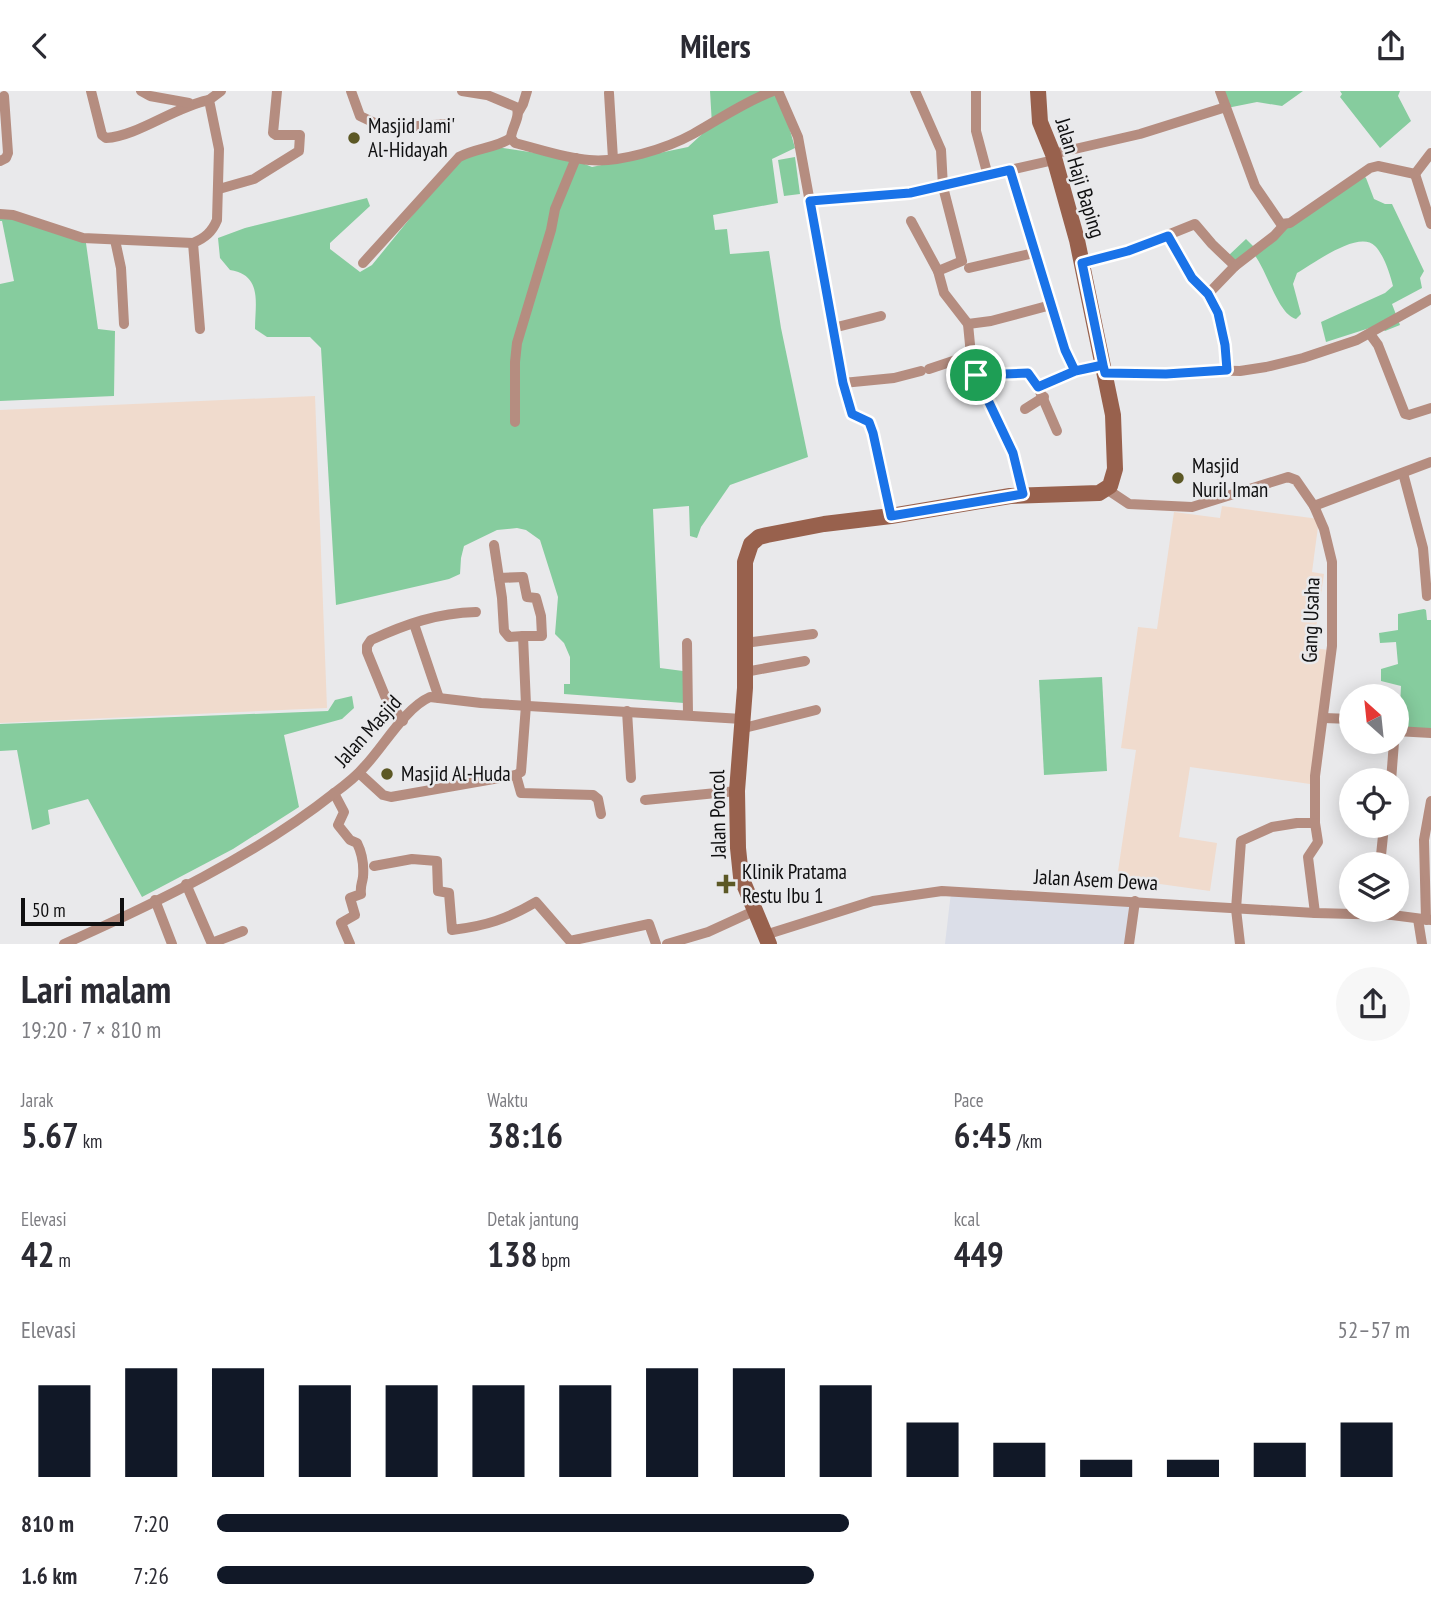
<!DOCTYPE html>
<html lang="id">
<meta charset="utf-8">
<style>
:root{--surface:#fff;--page:#f7f7f7;--text:#2b2b33;--muted:#7c7c81;--accent:#111827}
body{margin:0;font-family:"PT Sans Narrow",sans-serif;background:var(--page);color:var(--text);height:100vh;display:flex;flex-direction:column;font-size:26px;white-space:nowrap}
*{box-sizing:border-box;margin:0}
p{font-size:23px;color:var(--muted)}
.icon{flex:none;width:38px;height:38px;fill:none;stroke:currentColor;stroke-width:2;stroke-linecap:round;stroke-linejoin:round}
.map{position:relative;height:853px;overflow:hidden}
.side{display:flex;flex-direction:column;background:var(--surface);flex:1}
.side>*{flex:none}
.needle{width:46px;rotate:333deg}
.fabs{position:absolute;left:1339px;top:593px;display:grid;gap:14px}
.fabs a{display:grid;place-items:center;width:70px;height:70px;border-radius:50%;background:var(--surface);box-shadow:0 4px 18px #0003;font-size:35px}
.scale{position:absolute;left:21px;bottom:18px;width:103px;box-sizing:border-box;padding-left:7px;border:4px solid #0f0f10;border-top:0;font-size:19px;line-height:24px;white-space:nowrap;color:#0f0f10;-webkit-text-stroke:5px #e9e9eb;paint-order:stroke}
.pin{position:absolute;display:grid;place-items:center;width:60px;height:60px;color:#fff;margin:-30px;border:4px solid #fff;border-radius:50%;box-shadow:0 2px 7px #0007}
.round{display:grid;place-items:center;flex:none;width:74px;height:74px;border-radius:37px;background:var(--page)}
.head{display:flex;align-items:center;justify-content:space-between;height:119px;padding:0 21px}
h1{font-size:38px;font-weight:600;line-height:52px}
.figures{display:grid;grid-template-columns:repeat(3,1fr);gap:10px;height:119px;padding:7px 21px}
.figures div{display:grid;align-content:center}
.figures b{font-size:35px;font-weight:600}
.figures small{font-size:19px;font-weight:400}
.figures p{font-size:19px}
.chart{height:196px;padding:14px 21px}
.chart p{display:flex;justify-content:space-between}
.chart svg{width:100%;height:126px;margin-top:7px;stroke:var(--accent);stroke-width:6}
ul{padding:0 21px;list-style:none;font-size:23px}
li{display:grid;grid-template-columns:112px 84px 1fr;align-items:center;height:52px}
li i{height:18px;border-radius:9px;background:var(--accent)}
header{display:flex;justify-content:space-between;align-items:center;height:91px;padding:0 21px;background:var(--surface);font-size:32px;font-weight:600}
.map>svg:first-child{display:block}
.industrial{fill:#f0dbcd}
.built{fill:#dbdee8}
.green{fill:#86cc9e}
.lines{fill:none;stroke-linecap:round;stroke-linejoin:round}
.street{stroke:#b58d80;stroke-width:10}
.secondary{stroke:#98614d;stroke-width:16}
.route-casing{stroke:#fff;stroke-width:14}
.route{stroke:#1a73e8;stroke-width:9}
.poi-dot{fill:#5c5825;stroke:#e9e9eb;stroke-width:2.5}
.labels{text-anchor:middle;stroke-width:5;stroke-linejoin:round;paint-order:stroke}
.poi-label{font-size:21px;fill:#0f0f10;stroke:#e9e9eb;text-anchor:start}
.street-label{font-size:21px;fill:#0f0f10;stroke:#e9e9eb}
</style>
<header><svg class="icon" aria-label="back" viewBox="0 0 24 24"><path d="M15 5l-7 7 7 7"/></svg>Milers<svg class="icon" aria-label="share" viewBox="0 0 24 24"><path d="M12 15V3M7 8l5-5 5 5M5 13v7h14v-7"/></svg></header>
<div class="map">
<svg width="1431" height="853" viewBox="0 0 1431 853">
<rect width="100%" height="100%" fill="#e9e9eb"/>
<g class="industrial">
<path d="M 315,305 L 327,617 L 0,632 L 0,319 Z"/>
<path d="M 1222,415 L 1319,428 L 1312,481 L 1324,483 L 1313,557 L 1329,559 L 1310,693 L 1190,676 L 1179,746 L 1217,752 L 1210,800 L 1117,787 L 1136,659 L 1121,657 L 1138,536 L 1157,538 L 1174,421 L 1220,427 Z"/>
</g>
<path class="built" d="M 951,801 L 1133,811 L 1128,853 L 945,853 Z"/>
<g class="green">
<path d="M 710,0 L 779,0 L 795,57 L 772,68 L 778,112 L 713,124 L 715,139 L 727,138 L 730,163 L 769,160 L 781,237 L 808,366 L 730,394 L 701,436 L 697,447 L 690,445 L 689,415 L 653,418 L 660,577 L 683,580 L 684,612 L 564,603 L 564,593 L 570,593 L 570,566 L 564,552 L 555,543 L 558,506 L 540,449 L 526,439 L 517,437 L 497,439 L 464,455 L 461,467 L 460,483 L 449,488 L 336,514 L 321,257 L 310,246 L 267,246 L 255,238 C 255,213 263,184 230,179 L 220,167 L 218,147 L 245,137 L 367,107 L 370,115 L 330,152 L 330,158 L 360,181 L 372,174 L 459,67 L 489,55 L 570,67 L 592,76 L 688,56 L 712,34 Z"/>
<path d="M 1223,0 L 1303,0 L 1282,15 L 1257,11 L 1227,17 Z"/>
<path d="M 1340,0 L 1400,0 L 1398,5 L 1411,30 L 1380,57 L 1340,6 L 1342,3 Z"/>
<path d="M 795,66 L 800,103 L 784,105 L 778,69 Z"/>
<path d="M 1361,82 L 1366,87 L 1374,108 L 1385,113 L 1392,113 L 1424,180 L 1420,187 L 1422,197 L 1392,213 L 1400,234 L 1385,240 L 1379,234 L 1326,251 L 1321,231 L 1385,202 L 1393,195 C 1390,183 1384,164 1375,155 C 1359,138 1313,173 1297,182 L 1293,193 L 1301,223 L 1296,228 C 1277,223 1267,177 1252,161 L 1235,171 L 1228,165 L 1246,148 L 1254,156 Z"/>
<path d="M 0,120 L 85,145 L 98,238 L 115,240 L 114,305 L 0,310 L 0,193 L 14,190 L 2,130 L 0,130 Z"/>
<path d="M 1424,518 L 1426,519 L 1427,529 L 1431,529 L 1431,639 L 1399,637 L 1401,595 L 1381,590 L 1381,578 L 1398,573 L 1396,551 L 1380,552 L 1379,542 L 1398,539 L 1398,523 Z"/>
<path d="M 1102,586 L 1107,680 L 1044,684 L 1039,589 Z"/>
<path d="M 352,605 L 354,617 L 342,628 L 284,644 L 299,716 L 233,758 L 142,806 L 88,708 L 48,719 L 50,733 L 32,739 L 17,659 L 0,660 L 0,633 L 328,620 L 335,609 Z"/>
</g>
<g class="lines">
<g class="street">
<path d="M 91,0 L 102,44 L 106,47 C 138,45 174,16 209,9"/>
<path d="M 141,0 L 150,5 L 189,12"/>
<path d="M 351,0 L 360,25 L 383,36 L 389,37 L 447,33"/>
<path d="M 462,0 L 487,4 L 516,16 C 522,25 511,37 511,47 L 515,52 C 539,58 564,67 589,69 C 619,72 666,58 693,43 C 720,28 744,11 773,0"/>
<path d="M 778,0 L 798,46 L 843,292 L 852,323 L 869,331 L 873,342 L 891,425"/>
<path d="M 915,0 L 941,59 L 943,96 L 962,170 L 938,180"/>
<path d="M 976,0 L 976,40 L 988,85"/>
<path d="M 1220,0 L 1255,95 L 1281,133 L 1290,132 L 1370,77 L 1378,75 L 1415,83"/>
<path d="M 609,2 L 613,68"/>
<path d="M 519,20 L 523,13 L 527,0"/>
<path d="M 1053,63 L 1140,43 L 1226,16"/>
<path d="M 0,70 L 6,67 L 8,62 L 4,5"/>
<path d="M 1010,79 L 1065,259 L 1075,280"/>
<path d="M 1415,83 L 1431,133"/>
<path d="M 1415,83 L 1431,62"/>
<path d="M 219,98 L 254,88 L 299,60 L 300,44 L 276,44 L 273,42 L 277,0"/>
<path d="M 810,110 L 910,102 L 1054,69"/>
<path d="M 0,123 L 13,124 L 83,147 L 193,152 C 205,147 212,141 217,129 L 219,58 L 209,9 L 221,0"/>
<path d="M 911,130 L 938,180 L 944,202 L 968,233 L 971,264 L 976,284 L 1012,362 L 1023,403"/>
<path d="M 1168,145 L 1192,187 L 1214,212 L 1225,254 L 1227,279"/>
<path d="M 115,149 L 121,177 L 124,233"/>
<path d="M 193,152 L 200,238"/>
<path d="M 363,172 L 459,66 C 476,57 496,57 511,47"/>
<path d="M 1082,172 L 1128,160 L 1195,133 L 1212,153 L 1235,175"/>
<path d="M 969,177 L 1034,162"/>
<path d="M 1208,203 L 1235,175 L 1274,145 L 1284,134"/>
<path d="M 968,233 L 991,230 L 1051,214"/>
<path d="M 833,237 L 881,225"/>
<path d="M 1370,243 L 1378,254 L 1405,323 L 1409,324 L 1431,317"/>
<path d="M 929,278 L 971,264"/>
<path d="M 1105,283 L 1166,283 L 1202,279 L 1240,280 L 1266,276 L 1303,267 L 1357,249 L 1431,208"/>
<path d="M 976,284 L 1029,282 L 1038,296 L 1075,280 L 1103,274"/>
<path d="M 843,292 L 894,287 L 921,280"/>
<path d="M 1038,296 L 1057,340"/>
<path d="M 1025,318 L 1044,306"/>
<path d="M 515,331 L 515,271 L 517,252 L 551,139 L 555,118 L 576,67"/>
<path d="M 1403,382 L 1423,457 L 1427,505"/>
<path d="M 1108,399 L 1129,413 L 1192,416 L 1288,386 L 1296,389 L 1314,415 L 1324,438 L 1332,471 L 1332,555 L 1315,685 L 1315,732 L 1297,732 L 1272,736 L 1241,750 L 1236,818 L 1240,853"/>
<path d="M 1314,415 L 1431,371"/>
<path d="M 494,454 L 502,507 L 504,540 L 509,546 L 523,545 L 526,614 L 521,681 L 516,684 L 521,702 L 593,704 L 598,708 L 601,723"/>
<path d="M 499,487 L 523,486 L 527,506 L 536,507 L 541,525 L 542,545 L 523,545"/>
<path d="M 414,533 L 439,607"/>
<path d="M 687,552 L 688,623"/>
<path d="M 745,552 L 813,543"/>
<path d="M 745,581 L 805,570"/>
<path d="M 627,620 L 631,687"/>
<path d="M 1324,627 L 1351,628"/>
<path d="M 403,630 L 385,605 L 367,561 L 367,555 L 371,549 C 406,533 437,522 476,521"/>
<path d="M 740,638 L 816,619"/>
<path d="M 1396,640 L 1431,642"/>
<path d="M 359,682 L 383,704 L 391,706 L 516,684"/>
<path d="M 1391,690 L 1394,651"/>
<path d="M 334,702 L 344,721 L 338,734 L 350,749 L 357,752 C 362,762 364,774 363,786 C 362,793 360,795 361,803 L 350,807 L 355,824 L 341,832 L 350,853"/>
<path d="M 645,709 L 737,700"/>
<path d="M 1315,732 L 1318,751 L 1308,766 L 1315,822"/>
<path d="M 1380,774 L 1384,735"/>
<path d="M 374,775 L 412,768 L 437,770 L 438,800 L 449,802 L 452,839 C 486,835 507,828 536,811 L 570,850 L 649,833 L 656,853"/>
<path d="M 186,793 L 212,853"/>
<path d="M 155,809 L 172,853"/>
<path d="M 1418,828 L 1422,853"/>
<path d="M 1426,829 L 1424,749 L 1431,710"/>
<path d="M 765,844 L 873,810 L 942,800 L 1315,822 L 1392,824 L 1431,829"/>
<path d="M 212,852 L 243,840"/>
<path d="M 64,853 C 154,813 256,764 333,703 C 344,695 356,686 365,675 C 384,655 405,617 430,606 L 481,612 L 742,628"/>
<path d="M 667,853 L 708,841 L 754,820"/>
<path d="M 1129,853 L 1135,810"/>
</g>
<path class="secondary" d="M 769,853 L 741,786 L 738,757 L 737,700 L 745,597 L 745,471 L 751,453 L 759,446 L 767,444 L 824,433 L 891,425 L 1010,405 L 1099,402 L 1110,395 L 1115,378 L 1113,324 L 1077,149 L 1053,63 L 1040,31 L 1038,0"/>
</g>
<g class="lines">
<defs>
<path id="route" d="M 976,284 L 1013,362 L 1023,403 L 891,425 L 873,342 L 869,331 L 852,323 L 843,292 L 810,110 L 910,102 L 1010,79 L 1065,259 L 1075,280 L 1103,274 L 1105,282 L 1166,283 L 1227,279 L 1225,254 L 1218,222 L 1208,203 L 1192,187 L 1168,145 L 1128,160 L 1082,172 L 1103,274 L 1075,280 L 1038,296 L 1028,282 L 976,284"/>
</defs>
<use href="#route" class="route-casing"/>
<use href="#route" class="route"/>
</g>
<g class="poi-dot">
<circle cx="354" cy="47" r="7"/>
<circle cx="1178" cy="387" r="7"/>
<circle cx="387" cy="683" r="7"/>
<path d="M722.5 782.5h7v7h7v7h-7v7h-7v-7h-7v-7h7z"/>
</g>
<g class="labels">
<g class="poi-label">
<text x="368" y="42">Masjid Jami'<tspan x="368" dy="24">Al-Hidayah</tspan></text>
<text x="1192" y="382">Masjid<tspan x="1192" dy="24">Nuril Iman</tspan></text>
<text x="401" y="690">Masjid Al-Huda</text>
<text x="742" y="788">Klinik Pratama<tspan x="742" dy="24">Restu Ibu 1</tspan></text>
</g>
<g class="street-label">
<text transform="translate(1080 87) rotate(73)" y="7">Jalan Haji Baping</text>
<text transform="translate(1311 529) rotate(-88)" y="7">Gang Usaha</text>
<text transform="translate(368 640) rotate(-48)" y="7">Jalan Masjid</text>
<text transform="translate(718 723) rotate(-91)" y="7">Jalan Poncol</text>
<text transform="translate(1096 789) rotate(3)" y="7">Jalan Asem Dewa</text>
</g>
</g>
</svg>
<div class="fabs">
<a><svg class="needle" viewBox="-14 -14 28 28"><path d="M0-13l5 13h-10z" fill="#e53935"/><path d="M0 13l5-13h-10z" fill="#7c7c81"/></svg></a>
<a><svg class="icon" aria-label="locate" viewBox="0 0 24 24"><circle cx="12" cy="12" r="6"/><path d="M12 2v4M12 18v4M2 12h4M18 12h4"/></svg></a>
<a><svg class="icon" aria-label="layers" viewBox="0 0 24 24"><path d="M12 4l9 5-9 5-9-5zM3 14l9 5 9-5"/></svg></a>
</div>
<div class="scale">50 m</div>
<div class="pin" style="left:976px;top:284px;background:#1e9e55"><svg class="icon" aria-label="arrive" viewBox="0 0 24 24"><path d="M6 21V4h12l-3 4 3 4H6"/></svg></div>
</div>
<section class="side">
<div class="head"><div><h1>Lari malam</h1><p>19:20 · 7 × 810 m</p></div><a class="round"><svg class="icon" aria-label="share" viewBox="0 0 24 24"><path d="M12 15V3M7 8l5-5 5 5M5 13v7h14v-7"/></svg></a></div>
<div class="figures">
<div><p>Jarak</p><b>5.67<small> km</small></b></div>
<div><p>Waktu</p><b>38:16</b></div>
<div><p>Pace</p><b>6:45<small> /km</small></b></div>
</div>
<div class="figures">
<div><p>Elevasi</p><b>42<small> m</small></b></div>
<div><p>Detak jantung</p><b>138<small> bpm</small></b></div>
<div><p>kcal</p><b>449</b></div>
</div>
<div class="chart"><p><span>Elevasi</span>52–57 m</p>
<svg viewBox="0 0 160 44" preserveAspectRatio="none"><path d="M5 44V12M15 44V6M25 44V6M35 44V12M45 44V12M55 44V12M65 44V12M75 44V6M85 44V6M95 44V12M105 44V25M115 44V32M125 44V38M135 44V38M145 44V32M155 44V25"/></svg>
</div>
<ul>
<li><b>810 m</b>7:20<i style="width:53%"></i></li>
<li><b>1.6 km</b>7:26<i style="width:50%"></i></li>
</ul>
</section>
